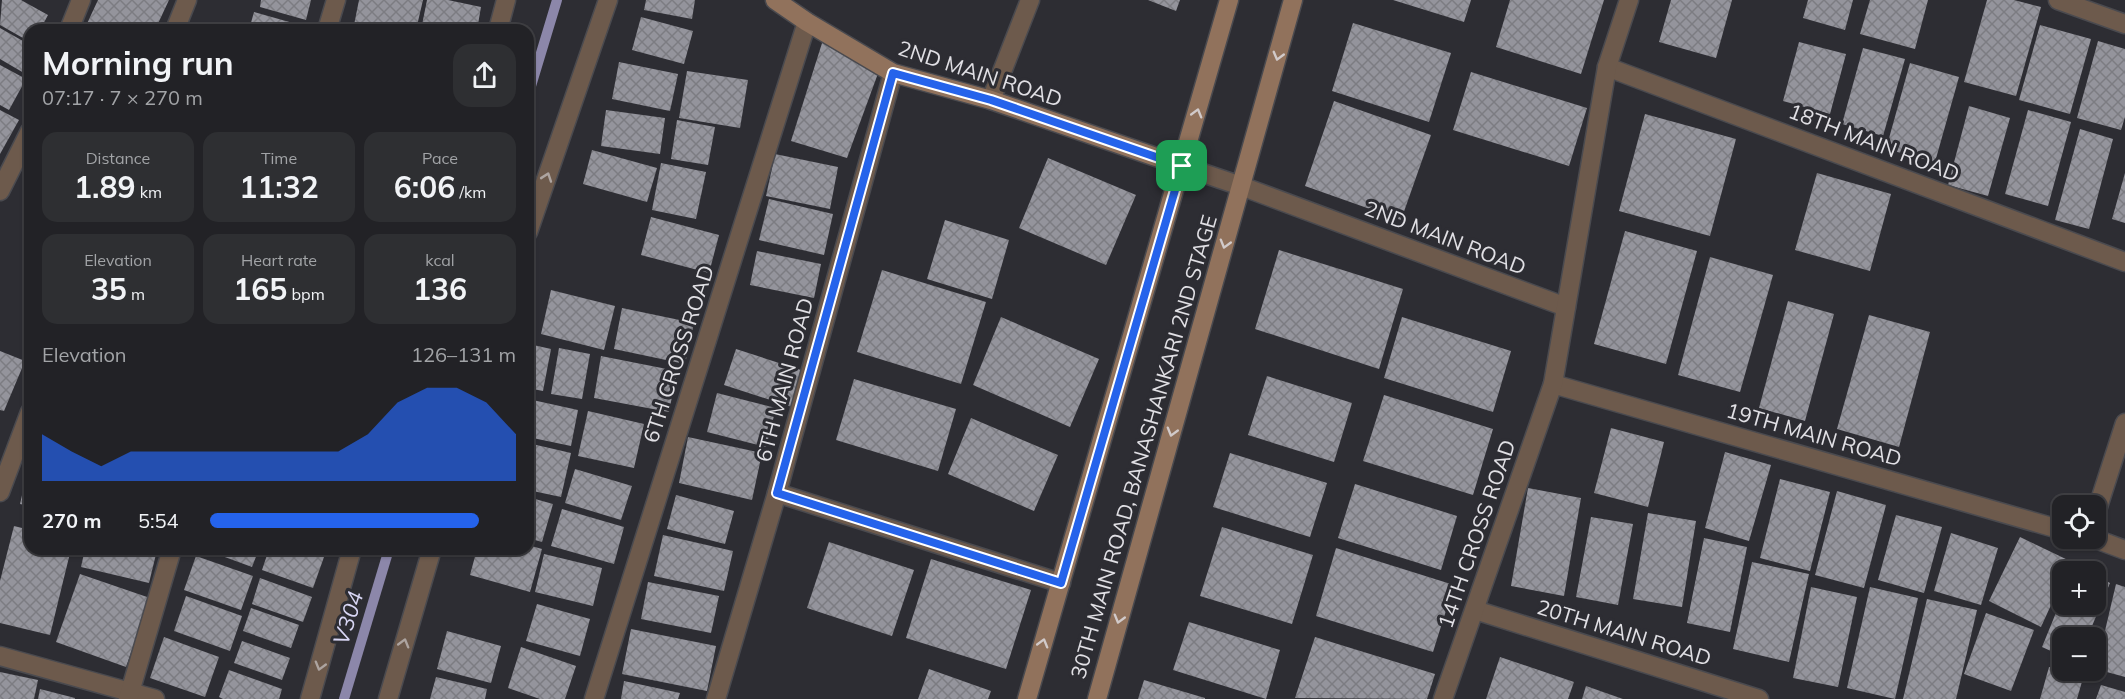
<!DOCTYPE html>
<meta charset="utf-8">
<style>
:root{--surface:#222226;--page:#2e2f32;--text:#f1f3f6;--muted:#a2a4a7;--line:#3f3f43;--accent:#2563eb}
body{margin:0;font-family:Mulish,sans-serif;background:var(--page);color:var(--text);height:100vh;display:flex;flex-direction:column;font-size:22px;white-space:nowrap}
*{box-sizing:border-box;margin:0}
p{font-size:20px;color:var(--muted)}
.icon{flex:none;width:33px;height:33px;fill:none;stroke:currentColor;stroke-width:2;stroke-linecap:round;stroke-linejoin:round}
.map{position:relative;flex:1;overflow:hidden}
.details{position:absolute;left:24px;top:24px;width:510px;height:531px;display:flex;flex-direction:column;background:var(--surface);border-radius:18px;box-shadow:0 2px 4px #0004,0 0 0 2px var(--line)}
.details>*{flex:none}
.buttons{position:absolute;left:2052px;top:495px;display:grid;gap:12px}
.buttons a{display:grid;place-items:center;width:54px;height:54px;border-radius:12px;background:var(--surface);box-shadow:0 2px 4px #0004,0 0 0 2px var(--line);font-size:30px}
.pin{position:absolute;display:grid;place-items:center;width:51px;height:51px;color:#fff;margin:-26px;border-radius:12px;box-shadow:0 3px 9px #0006}
.round{display:grid;place-items:center;flex:none;width:63px;height:63px;border-radius:18px;background:var(--page)}
.summary{display:flex;align-items:center;justify-content:space-between;height:102px;padding:0 18px}
h1{font-size:33px;font-weight:700;line-height:45px}
.metrics{display:grid;grid-template-columns:repeat(3,1fr);gap:9px;height:102px;padding:6px 18px}
.metrics div{display:grid;align-content:center;border-radius:15px;background:var(--page);text-align:center}
.metrics b{font-size:30px;font-weight:700}
.metrics small{font-size:16px;font-weight:400}
.metrics p{font-size:16px}
.chart{height:168px;padding:12px 18px}
.chart p{display:flex;justify-content:space-between}
.chart svg{width:100%;height:108px;margin-top:6px;fill:var(--accent);opacity:.7}
ul{padding:0 18px;list-style:none;font-size:20px}
li{display:grid;grid-template-columns:96px 72px 1fr;align-items:center;height:45px}
li i{height:15px;border-radius:8px;background:var(--accent)}
.map>svg:first-child{display:block}
.lines{fill:none;stroke-linecap:round;stroke-linejoin:round}
.stream{stroke:#8c87aa;stroke-width:10}
.building{fill:url(#building-cross-hatch)}
.street-casing{stroke:#4a4a4f;stroke-width:21}
.secondary-casing{stroke:#4a4a4f;stroke-width:21}
.street{stroke:#6d5a4c;stroke-width:18}
.secondary{stroke:#91725c;stroke-width:18}
.oneway{stroke:#d1caca}
.oneway2{stroke:#ada4a0}
.route-casing{stroke:#fff;stroke-width:12}
.route{stroke:#2563eb;stroke-width:8}
.labels{text-anchor:middle;stroke-width:6;stroke-linejoin:round;paint-order:stroke}
.street-label{font-size:21px;fill:#e1e0e5;stroke:#2d2d33}
.water-label{font-size:22px;font-style:italic;fill:#d8d6f4;stroke:#2d2d33}
</style>
<div class="map">
<svg width="2125" height="699" viewBox="0 0 2125 699">
<defs>
<pattern id="building-cross-hatch" width="8" height="8" patternUnits="userSpaceOnUse" patternTransform="scale(1.5)"><rect width="8" height="8" fill="#94949c"/><path d="M0 0l8 8M0 8l8-8" fill="none" stroke="#7c7c82"/></pattern>
</defs>
<rect width="100%" height="100%" fill="#2d2d33"/>
<g class="lines">
<g class="stream">
<path d="M 528,96 L 557,0"/>
<path d="M 344,699 L 389,549"/>
</g>
</g>
<g class="building">
<path d="M 2,0 L 21,0 L 48,15 L 40,30 L 30,30 L 30,42 L 0,25 Z"/>
<path d="M 98,0 L 169,0 L 155,30 L 84,30 Z"/>
<path d="M 261,0 L 311,0 L 306,20 L 260,7 Z"/>
<path d="M 359,0 L 423,0 L 416,30 L 353,30 Z"/>
<path d="M 427,0 L 448,0 L 481,7 L 477,30 L 421,30 Z"/>
<path d="M 646,0 L 695,0 L 692,19 L 644,10 Z"/>
<path d="M 1148,0 L 1180,0 L 1176,11 Z"/>
<path d="M 1393,0 L 1471,0 L 1464,22 Z"/>
<path d="M 1510,0 L 1604,0 L 1581,74 L 1496,47 Z"/>
<path d="M 1671,0 L 1732,0 L 1716,58 L 1659,42 Z"/>
<path d="M 1808,0 L 1853,0 L 1845,30 L 1803,18 Z"/>
<path d="M 1870,0 L 1928,0 L 1915,49 L 1860,34 Z"/>
<path d="M 1987,0 L 2014,0 L 2041,7 L 2016,96 L 1964,82 Z"/>
<path d="M 254,12 L 307,27 L 306,30 L 249,30 Z"/>
<path d="M 641,17 L 693,31 L 684,64 L 632,50 Z"/>
<path d="M 1353,23 L 1451,53 L 1429,122 L 1332,91 Z"/>
<path d="M 2040,25 L 2091,39 L 2070,114 L 2019,100 Z"/>
<path d="M 0,28 L 30,45 L 30,62 L 24,73 L 0,59 Z"/>
<path d="M 823,40 L 880,68 L 847,158 L 791,141 Z"/>
<path d="M 2098,41 L 2125,49 L 2125,117 L 2121,130 L 2077,118 Z"/>
<path d="M 1799,42 L 1846,54 L 1830,114 L 1783,101 Z"/>
<path d="M 1863,48 L 1905,59 L 1883,136 L 1842,124 Z"/>
<path d="M 619,62 L 678,74 L 670,111 L 612,99 Z"/>
<path d="M 1910,63 L 1959,77 L 1935,162 L 1886,149 Z"/>
<path d="M 0,65 L 26,79 L 9,110 L 0,105 Z"/>
<path d="M 687,71 L 748,80 L 740,128 L 679,118 Z"/>
<path d="M 1471,72 L 1587,108 L 1569,166 L 1453,130 Z"/>
<path d="M 1334,101 L 1431,135 L 1401,220 L 1305,186 Z"/>
<path d="M 1969,106 L 2010,118 L 1988,196 L 1948,185 Z"/>
<path d="M 0,110 L 19,120 L 0,154 Z"/>
<path d="M 606,110 L 665,118 L 660,154 L 601,146 Z"/>
<path d="M 2028,110 L 2071,122 L 2048,206 L 2005,194 Z"/>
<path d="M 1645,114 L 1736,139 L 1710,236 L 1619,211 Z"/>
<path d="M 677,120 L 715,127 L 708,165 L 671,159 Z"/>
<path d="M 2080,129 L 2113,139 L 2089,229 L 2055,220 Z"/>
<path d="M 592,150 L 657,168 L 647,202 L 583,184 Z"/>
<path d="M 775,154 L 838,167 L 830,209 L 766,196 Z"/>
<path d="M 1048,158 L 1136,195 L 1106,265 L 1019,228 Z"/>
<path d="M 661,163 L 706,172 L 696,219 L 652,210 Z"/>
<path d="M 1817,173 L 1891,194 L 1870,271 L 1795,250 Z"/>
<path d="M 2125,173 L 2125,223 L 2112,219 Z"/>
<path d="M 769,199 L 833,214 L 824,255 L 759,240 Z"/>
<path d="M 651,217 L 719,235 L 709,273 L 641,255 Z"/>
<path d="M 945,220 L 1009,240 L 992,299 L 927,279 Z"/>
<path d="M 1625,231 L 1697,251 L 1666,364 L 1594,344 Z"/>
<path d="M 1279,250 L 1403,289 L 1379,369 L 1255,329 Z"/>
<path d="M 757,251 L 821,264 L 814,298 L 750,285 Z"/>
<path d="M 1710,257 L 1773,275 L 1740,392 L 1678,375 Z"/>
<path d="M 882,270 L 986,302 L 961,384 L 857,352 Z"/>
<path d="M 551,290 L 615,306 L 604,350 L 541,334 Z"/>
<path d="M 1788,301 L 1834,314 L 1805,421 L 1759,408 Z"/>
<path d="M 622,308 L 694,323 L 685,364 L 614,349 Z"/>
<path d="M 1869,315 L 1930,332 L 1899,447 L 1837,429 Z"/>
<path d="M 1001,317 L 1099,359 L 1070,427 L 973,385 Z"/>
<path d="M 1402,317 L 1511,351 L 1493,412 L 1384,378 Z"/>
<path d="M 529,344 L 551,349 L 543,391 L 528,388 Z"/>
<path d="M 559,348 L 590,354 L 582,399 L 551,394 Z"/>
<path d="M 736,349 L 804,371 L 792,407 L 724,385 Z"/>
<path d="M 0,351 L 25,361 L 4,411 L 0,410 Z"/>
<path d="M 601,356 L 677,371 L 669,412 L 594,398 Z"/>
<path d="M 1267,376 L 1352,403 L 1334,462 L 1248,435 Z"/>
<path d="M 854,379 L 956,409 L 938,471 L 836,440 Z"/>
<path d="M 717,393 L 776,408 L 766,447 L 707,432 Z"/>
<path d="M 1384,395 L 1493,429 L 1473,495 L 1363,461 Z"/>
<path d="M 528,399 L 578,410 L 571,446 L 528,437 Z"/>
<path d="M 588,411 L 644,424 L 634,468 L 578,456 Z"/>
<path d="M 971,418 L 1058,455 L 1034,511 L 948,474 Z"/>
<path d="M 1611,428 L 1664,442 L 1648,507 L 1594,493 Z"/>
<path d="M 688,437 L 762,453 L 752,500 L 679,483 Z"/>
<path d="M 528,443 L 571,453 L 561,497 L 528,490 Z"/>
<path d="M 1725,452 L 1771,465 L 1749,541 L 1705,528 Z"/>
<path d="M 1230,453 L 1327,483 L 1310,537 L 1213,507 Z"/>
<path d="M 28,469 L 30,469 L 30,506 L 20,504 Z"/>
<path d="M 575,469 L 632,486 L 621,520 L 565,503 Z"/>
<path d="M 1780,479 L 1830,492 L 1810,571 L 1760,558 Z"/>
<path d="M 1355,484 L 1457,516 L 1441,570 L 1338,538 Z"/>
<path d="M 1528,488 L 1581,498 L 1564,596 L 1511,586 Z"/>
<path d="M 1837,491 L 1886,505 L 1864,588 L 1815,575 Z"/>
<path d="M 676,495 L 734,511 L 725,544 L 667,529 Z"/>
<path d="M 528,497 L 553,504 L 542,542 L 528,538 Z"/>
<path d="M 562,509 L 624,527 L 614,564 L 551,546 Z"/>
<path d="M 1648,513 L 1696,521 L 1682,607 L 1633,599 Z"/>
<path d="M 1896,515 L 1942,527 L 1924,593 L 1878,580 Z"/>
<path d="M 1591,517 L 1633,524 L 1618,605 L 1576,597 Z"/>
<path d="M 14,526 L 30,530 L 30,549 L 71,549 L 50,635 L 0,623 L 0,581 Z"/>
<path d="M 1222,527 L 1313,555 L 1292,624 L 1200,596 Z"/>
<path d="M 1951,533 L 1998,548 L 1981,605 L 1934,591 Z"/>
<path d="M 663,535 L 733,551 L 724,591 L 654,576 Z"/>
<path d="M 2020,537 L 2072,562 L 2067,572 L 2062,572 L 2062,581 L 2041,627 L 1989,601 Z"/>
<path d="M 1704,538 L 1747,547 L 1730,632 L 1687,623 Z"/>
<path d="M 829,542 L 914,570 L 892,636 L 807,608 Z"/>
<path d="M 528,545 L 542,549 L 530,592 L 470,575 L 477,549 L 528,549 Z"/>
<path d="M 1336,548 L 1454,585 L 1433,652 L 1316,616 Z"/>
<path d="M 85,549 L 157,550 L 149,583 L 81,567 Z"/>
<path d="M 203,549 L 259,549 L 252,567 Z"/>
<path d="M 269,549 L 302,549 L 324,557 L 313,588 L 262,570 Z"/>
<path d="M 544,554 L 602,568 L 593,606 L 535,592 Z"/>
<path d="M 196,556 L 253,576 L 241,610 L 184,590 Z"/>
<path d="M 931,559 L 1031,590 L 1006,669 L 906,638 Z"/>
<path d="M 1752,562 L 1809,574 L 1789,662 L 1733,649 Z"/>
<path d="M 80,574 L 150,598 L 126,667 L 56,642 Z"/>
<path d="M 2096,576 L 2110,583 L 2087,638 L 2062,638 L 2062,656 L 2042,647 L 2062,598 L 2062,604 L 2096,604 Z"/>
<path d="M 260,578 L 312,597 L 303,622 L 252,604 Z"/>
<path d="M 648,582 L 719,596 L 711,633 L 641,619 Z"/>
<path d="M 2116,584 L 2125,587 L 2125,677 L 2096,669 Z"/>
<path d="M 1811,587 L 1857,597 L 1838,687 L 1793,678 Z"/>
<path d="M 1870,587 L 1918,598 L 1895,699 L 1847,688 Z"/>
<path d="M 186,596 L 242,616 L 230,651 L 174,631 Z"/>
<path d="M 1927,599 L 1977,610 L 1956,699 L 1903,699 Z"/>
<path d="M 537,604 L 590,619 L 580,656 L 526,641 Z"/>
<path d="M 251,608 L 299,625 L 291,648 L 243,631 Z"/>
<path d="M 1986,613 L 2034,630 L 2011,691 L 1964,674 Z"/>
<path d="M 1189,622 L 1280,650 L 1266,699 L 1173,670 Z"/>
<path d="M 631,629 L 716,646 L 707,691 L 622,674 Z"/>
<path d="M 447,631 L 501,646 L 491,683 L 437,669 Z"/>
<path d="M 164,637 L 219,657 L 205,697 L 150,678 Z"/>
<path d="M 1315,637 L 1435,674 L 1427,699 L 1295,698 Z"/>
<path d="M 242,641 L 290,658 L 282,680 L 234,663 Z"/>
<path d="M 521,647 L 576,666 L 565,699 L 540,699 L 508,688 Z"/>
<path d="M 1500,657 L 1574,682 L 1568,699 L 1486,699 Z"/>
<path d="M 2049,667 L 2083,678 L 2077,699 L 2040,699 Z"/>
<path d="M 929,669 L 991,691 L 988,699 L 918,699 Z"/>
<path d="M 229,670 L 282,689 L 279,699 L 223,699 L 219,697 Z"/>
<path d="M 0,672 L 38,680 L 34,699 L 0,699 Z"/>
<path d="M 436,677 L 487,689 L 485,699 L 430,699 Z"/>
<path d="M 1144,680 L 1205,698 L 1205,699 L 1138,699 Z"/>
<path d="M 624,681 L 680,693 L 678,699 L 621,699 Z"/>
<path d="M 2101,685 L 2125,692 L 2125,699 L 2096,699 Z"/>
<path d="M 1586,686 L 1623,699 L 1582,699 Z"/>
<path d="M 40,689 L 75,698 L 75,699 L 38,699 Z"/>
</g>
<g class="lines">
<defs>
<g id="street">
<path d="M 2058,0 L 2125,24"/>
<path d="M 69,30 L 81,0"/>
<path d="M 175,30 L 187,0"/>
<path d="M 327,30 L 336,0"/>
<path d="M 498,30 L 506,0"/>
<path d="M 1607,67 L 2125,262"/>
<path d="M 991,100 L 1030,0"/>
<path d="M 1182,166 L 1241,186 L 1566,307"/>
<path d="M 0,191 L 30,131"/>
<path d="M 528,232 L 608,0"/>
<path d="M 1553,384 L 2062,530"/>
<path d="M 0,492 L 30,412"/>
<path d="M 777,493 L 1061,583"/>
<path d="M 2096,513 L 2125,423"/>
<path d="M 2093,538 L 2125,550"/>
<path d="M 1475,610 L 1759,699"/>
<path d="M 0,656 L 155,699"/>
<path d="M 128,699 L 172,549"/>
<path d="M 310,699 L 352,549"/>
<path d="M 388,699 L 432,549"/>
<path d="M 594,699 L 807,22"/>
<path d="M 716,699 L 777,493 L 893,73"/>
<path d="M 1443,699 L 1553,384 L 1607,67 L 1629,0"/>
</g>
<g id="secondary">
<path d="M 775,0 L 807,22 L 893,73 L 991,100 L 1182,166"/>
<path d="M 1027,699 L 1229,0"/>
<path d="M 1097,699 L 1293,0"/>
</g>
</defs>
<use href="#street" class="street-casing"/>
<use href="#secondary" class="secondary-casing"/>
<use href="#street" class="street"/>
<use href="#secondary" class="secondary"/>
</g>
<defs><path id="oneway-chevron" d="M-2-3.5L2.5 0L-2 3.5" fill="none" stroke-width="1.6" stroke-linecap="round" stroke-linejoin="round" transform="scale(1.5)"/></defs>
<g class="oneway">
<use href="#oneway-chevron" transform="translate(1278 56) rotate(105)"/>
<use href="#oneway-chevron" transform="translate(1197 113) rotate(-74)"/>
<use href="#oneway-chevron" transform="translate(1225 244) rotate(106)"/>
<use href="#oneway-chevron" transform="translate(1172 432) rotate(106)"/>
<use href="#oneway-chevron" transform="translate(1119 619) rotate(106)"/>
<use href="#oneway-chevron" transform="translate(1043 643) rotate(-74)"/>
</g>
<g class="oneway2">
<use href="#oneway-chevron" transform="translate(547 177) rotate(-71)"/>
<use href="#oneway-chevron" transform="translate(404 643) rotate(-74)"/>
<use href="#oneway-chevron" transform="translate(320 666) rotate(106)"/>
</g>
<g class="lines">
<defs>
<path id="route" d="M 893,73 L 991,100 L 1182,166 L 1061,583 L 777,493 Z"/>
</defs>
<use href="#route" class="route-casing"/>
<use href="#route" class="route"/>
</g>
<g class="labels">
<g class="street-label">
<text transform="translate(980 74) rotate(18)" y="7">2ND MAIN ROAD</text>
<text transform="translate(1874 143) rotate(21)" y="7">18TH MAIN ROAD</text>
<text transform="translate(1445 238) rotate(21)" y="7">2ND MAIN ROAD</text>
<text transform="translate(679 354) rotate(-72)" y="7">6TH CROSS ROAD</text>
<text transform="translate(785 380) rotate(-75)" y="7">6TH MAIN ROAD</text>
<text transform="translate(1814 435) rotate(16)" y="7">19TH MAIN ROAD</text>
<text transform="translate(1144 447) rotate(-74)" y="7">30TH MAIN ROAD, BANASHANKARI 2ND STAGE</text>
<text transform="translate(1477 534) rotate(-71)" y="7">14TH CROSS ROAD</text>
<text transform="translate(1624 633) rotate(17)" y="7">20TH MAIN ROAD</text>
</g>
<g class="water-label">
<text transform="translate(348 618) rotate(-73)" y="8">V304</text>
</g>
</g>
</svg>
<div class="buttons">
<a><svg class="icon" aria-label="locate" viewBox="0 0 24 24"><circle cx="12" cy="12" r="6"/><path d="M12 2v4M12 18v4M2 12h4M18 12h4"/></svg></a>
<a>+</a>
<a>−</a>
</div>
<div class="pin" style="left:1182px;top:166px;background:#1e9e55"><svg class="icon" aria-label="arrive" viewBox="0 0 24 24"><path d="M6 21V4h12l-3 4 3 4H6"/></svg></div>
<section class="details">
<div class="summary"><div><h1>Morning run</h1><p>07:17 · 7 × 270 m</p></div><a class="round"><svg class="icon" aria-label="share" viewBox="0 0 24 24"><path d="M12 15V3M7 8l5-5 5 5M5 13v7h14v-7"/></svg></a></div>
<div class="metrics">
<div><p>Distance</p><b>1.89<small> km</small></b></div>
<div><p>Time</p><b>11:32</b></div>
<div><p>Pace</p><b>6:06<small> /km</small></b></div>
</div>
<div class="metrics">
<div><p>Elevation</p><b>35<small> m</small></b></div>
<div><p>Heart rate</p><b>165<small> bpm</small></b></div>
<div><p>kcal</p><b>136</b></div>
</div>
<div class="chart"><p><span>Elevation</span>126–131 m</p>
<svg viewBox="0 0 160 44" preserveAspectRatio="none"><path d="M0 44V25L10 32L20 38L30 32L40 32L50 32L60 32L70 32L80 32L90 32L100 32L110 25L120 12L130 6L140 6L150 12L160 25V44z"/></svg>
</div>
<ul>
<li><b>270 m</b>5:54<i style="width:88%"></i></li>
</ul>
</section>
</div>
